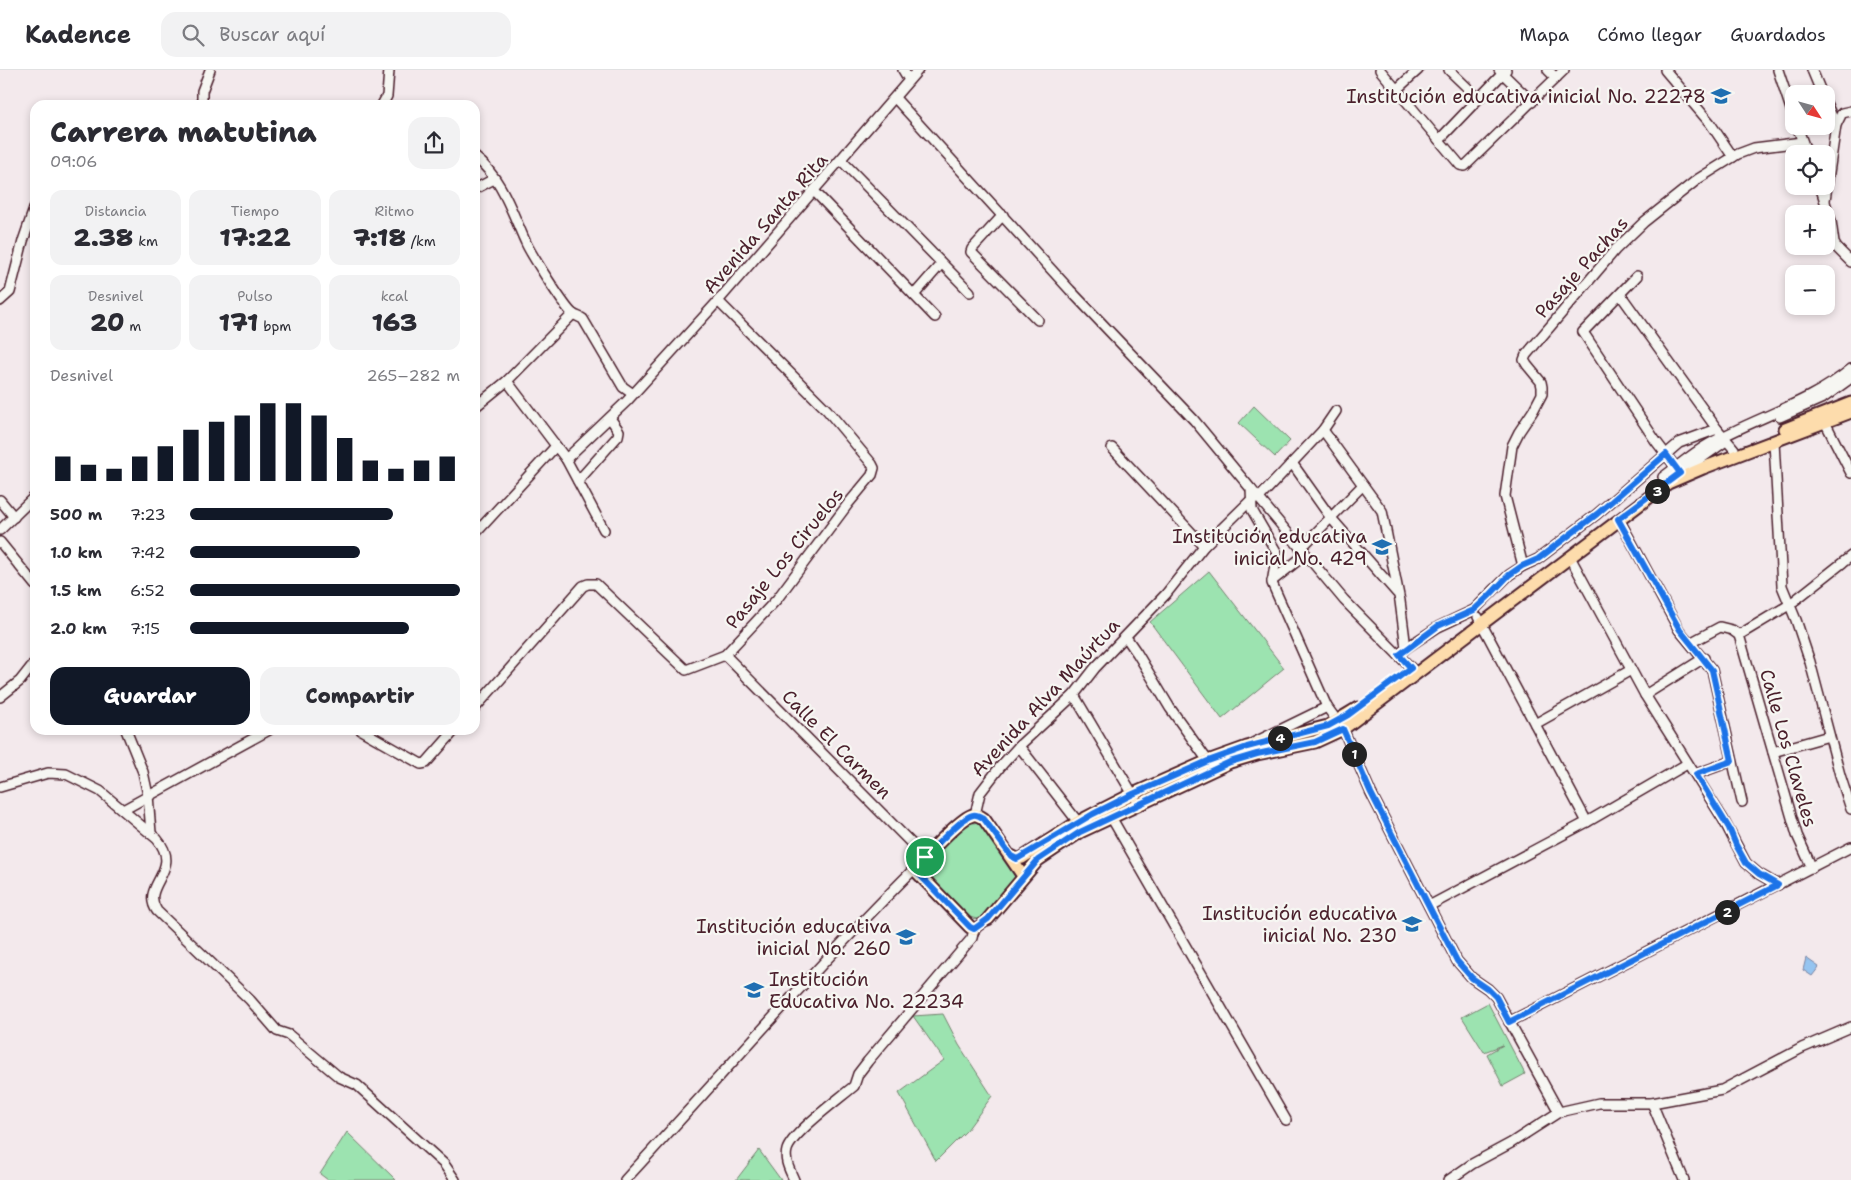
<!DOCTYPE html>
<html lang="es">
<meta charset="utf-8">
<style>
:root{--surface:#fff;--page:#f2f2f3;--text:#2b2b33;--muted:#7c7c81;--line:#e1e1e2;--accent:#111827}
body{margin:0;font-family:"Shantell Sans",sans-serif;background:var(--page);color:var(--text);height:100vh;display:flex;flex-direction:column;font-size:19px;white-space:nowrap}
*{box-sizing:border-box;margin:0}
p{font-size:16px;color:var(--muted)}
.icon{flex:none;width:28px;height:28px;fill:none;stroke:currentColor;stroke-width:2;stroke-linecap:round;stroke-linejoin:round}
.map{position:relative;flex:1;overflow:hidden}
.details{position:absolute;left:30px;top:30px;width:450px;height:635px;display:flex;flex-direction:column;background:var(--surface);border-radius:15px;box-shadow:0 2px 8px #0003}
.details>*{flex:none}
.needle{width:32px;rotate:126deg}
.buttons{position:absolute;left:1785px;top:15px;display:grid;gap:10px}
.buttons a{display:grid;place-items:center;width:50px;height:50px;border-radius:10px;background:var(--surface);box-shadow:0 2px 8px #0003;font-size:25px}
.pin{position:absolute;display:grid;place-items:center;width:42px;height:42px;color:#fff;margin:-21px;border:2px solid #fff;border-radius:50%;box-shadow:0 1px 5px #0007}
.km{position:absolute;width:25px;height:25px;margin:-12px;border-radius:50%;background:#222;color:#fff;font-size:14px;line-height:25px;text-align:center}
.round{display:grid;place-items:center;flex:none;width:52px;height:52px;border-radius:15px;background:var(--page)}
.headline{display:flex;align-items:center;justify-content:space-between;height:85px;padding:0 20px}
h1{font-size:28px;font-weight:800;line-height:38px}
.figures{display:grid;grid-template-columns:repeat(3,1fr);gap:8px;height:85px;padding:5px 20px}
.figures div{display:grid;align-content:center;border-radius:12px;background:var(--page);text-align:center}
.figures b{font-size:25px;font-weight:800}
.figures small{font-size:14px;font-weight:400}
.figures p{font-size:14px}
.chart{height:140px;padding:10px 20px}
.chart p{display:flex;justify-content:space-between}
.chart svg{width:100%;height:90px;margin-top:5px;stroke:var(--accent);stroke-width:6}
.cta{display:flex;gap:10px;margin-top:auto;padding:10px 20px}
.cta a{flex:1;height:58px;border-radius:15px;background:var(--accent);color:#fff;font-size:20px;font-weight:800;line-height:58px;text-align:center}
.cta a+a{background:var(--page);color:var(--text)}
ul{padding:0 20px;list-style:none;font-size:16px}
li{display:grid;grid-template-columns:80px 60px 1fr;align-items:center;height:38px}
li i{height:12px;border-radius:6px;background:var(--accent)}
header{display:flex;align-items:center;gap:30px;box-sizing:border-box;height:70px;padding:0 25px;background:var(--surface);border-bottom:1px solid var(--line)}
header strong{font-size:24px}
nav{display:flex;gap:28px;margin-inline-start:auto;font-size:18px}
.search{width:350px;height:45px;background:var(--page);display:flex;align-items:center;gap:12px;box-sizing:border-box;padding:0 18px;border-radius:15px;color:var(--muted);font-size:19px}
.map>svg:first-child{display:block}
.green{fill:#9ce3b0;stroke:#73816e}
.water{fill:#95c4f0;stroke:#7782a1}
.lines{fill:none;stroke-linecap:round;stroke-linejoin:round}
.minor-casing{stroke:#4a1f2b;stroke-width:12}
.major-casing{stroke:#4a1f2b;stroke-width:15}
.minor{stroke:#f6f6f2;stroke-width:9}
.major{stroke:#fddcac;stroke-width:11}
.route-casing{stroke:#fff;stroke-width:10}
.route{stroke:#1a73e8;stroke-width:6}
.labels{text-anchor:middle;stroke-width:4.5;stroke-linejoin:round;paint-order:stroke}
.poi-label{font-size:19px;fill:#4a1f2b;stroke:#f6f6f2;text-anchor:end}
.street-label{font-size:19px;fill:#4a1f2b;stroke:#f6f6f2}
</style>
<header>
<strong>Kadence</strong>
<div class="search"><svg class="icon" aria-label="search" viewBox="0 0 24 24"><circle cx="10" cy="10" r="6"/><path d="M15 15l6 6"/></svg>Buscar aquí</div>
<nav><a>Mapa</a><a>Cómo llegar</a><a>Guardados</a></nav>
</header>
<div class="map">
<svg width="1851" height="1110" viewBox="0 0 1851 1110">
<rect width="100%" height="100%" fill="#f3e9ec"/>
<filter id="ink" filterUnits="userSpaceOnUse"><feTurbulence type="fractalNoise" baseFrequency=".02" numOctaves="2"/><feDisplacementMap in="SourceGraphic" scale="10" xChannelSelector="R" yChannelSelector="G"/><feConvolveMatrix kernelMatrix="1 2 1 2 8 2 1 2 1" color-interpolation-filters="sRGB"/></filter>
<g filter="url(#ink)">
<g class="green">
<path d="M 1254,336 L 1290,371 L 1275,387 L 1239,353 Z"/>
<path d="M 1209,501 L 1284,598 L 1222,649 L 1150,552 Z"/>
<path d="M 979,752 L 1017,806 L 981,850 L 969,847 L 921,797 L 967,754 Z"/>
<path d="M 1488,933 L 1525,1004 L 1503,1016 L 1487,984 L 1503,975 L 1484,982 L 1462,947 Z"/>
<path d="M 943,944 L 959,975 L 992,1026 L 967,1060 L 936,1091 L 899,1023 L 944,990 L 913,946 Z"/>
<path d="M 347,1062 L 396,1110 L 328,1110 L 320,1104 Z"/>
<path d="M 759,1080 L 781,1110 L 736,1110 Z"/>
</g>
<path class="water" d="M 1806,888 L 1819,897 L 1812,906 L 1803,900 Z"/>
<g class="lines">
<defs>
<g id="minor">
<path d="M 903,0 L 909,10"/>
<path d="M 1380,0 L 1460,95 L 1465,96 L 1564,0"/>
<path d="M 1449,0 L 1478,28"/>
<path d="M 1499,0 L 1532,32"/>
<path d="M 1548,0 L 1556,8"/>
<path d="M 1665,0 L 1710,53 L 1733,87"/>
<path d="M 1778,0 L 1794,48"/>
<path d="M 1812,0 L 1822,24"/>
<path d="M 1396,20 L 1418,0"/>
<path d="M 895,28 L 1070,220 L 1194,350 L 1251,419 L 1252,440 L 1277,483 L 1272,513 L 1327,637 L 1343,659 L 1371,723 L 1457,891 L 1472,908 L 1488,919 L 1496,927 L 1559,1042"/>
<path d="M 1826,33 L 1836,55"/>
<path d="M 202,35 L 202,21 L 210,0"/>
<path d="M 382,35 L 387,26 L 389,0"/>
<path d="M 1797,56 L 1807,84"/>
<path d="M 1439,70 L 1506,0"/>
<path d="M 475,87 C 502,108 512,143 526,173 C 531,184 565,238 573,244 C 576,246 580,247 583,249 L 623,317 L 633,324"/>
<path d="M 841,90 L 970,222"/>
<path d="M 1820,116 L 1831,151 L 1834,173 L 1837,178 L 1851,192"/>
<path d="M 475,119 L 494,109"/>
<path d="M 814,121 L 935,247"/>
<path d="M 1825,130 L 1836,55 L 1842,43 L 1851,41"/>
<path d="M 1003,145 L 972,179 L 971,182 L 1038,250"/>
<path d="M 1637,206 L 1583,262 L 1655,370 L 1680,403"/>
<path d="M 1620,224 L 1717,359 L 1734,379"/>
<path d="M 914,225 L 941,194"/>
<path d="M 0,231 L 10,222 L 23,171 L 35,136"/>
<path d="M 507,311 L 566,389 L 604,460"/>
<path d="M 475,337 L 507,311 L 573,244"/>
<path d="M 1780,347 L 1823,328 L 1851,308"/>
<path d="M 1825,352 L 1851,403"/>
<path d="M 1323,360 L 1382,441 L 1400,531 L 1406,578 L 1399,585"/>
<path d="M 1774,372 L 1782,516 L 1796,550 L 1810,592 L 1840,705 L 1851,739"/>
<path d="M 1112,378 L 1204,476"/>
<path d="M 566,389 L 627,331 L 718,231 L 918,0"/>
<path d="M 1292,393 L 1331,448 L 1397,523"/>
<path d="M 1676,406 L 1723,373"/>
<path d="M 1663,407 C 1678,396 1693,383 1709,374 C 1756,347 1809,334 1851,299"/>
<path d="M 578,411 L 618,366 L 619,361 L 610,348"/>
<path d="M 1251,419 L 1344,530 L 1416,603"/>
<path d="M 1259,428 L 1323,360 L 1336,341"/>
<path d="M 0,430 L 14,447"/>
<path d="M 1619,449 L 1679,560 L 1712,600 L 1742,732"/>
<path d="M 0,460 L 35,426"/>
<path d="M 475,464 L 556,376"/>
<path d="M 0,472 L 35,515"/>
<path d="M 1300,479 L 1363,415"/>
<path d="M 1570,487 L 1645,625 L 1723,749 L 1746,793 L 1759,804 L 1778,815"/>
<path d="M 1523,496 L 1505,426 L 1512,376 L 1519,362 L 1533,341 L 1542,324 L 1542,317 L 1541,312 L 1527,295 L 1524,290 L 1526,285 L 1615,180 L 1644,152 L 1698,109 L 1738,84 L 1754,78 L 1802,72"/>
<path d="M 1272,511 L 1306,484"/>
<path d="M 1478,547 L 1587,752"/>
<path d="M 1739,565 L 1797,765 L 1812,798"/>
<path d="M 1739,565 L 1789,535 L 1851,486"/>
<path d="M 1126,567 L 1137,583 L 1170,638 L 1208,691"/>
<path d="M 1690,573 L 1720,557 L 1732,560 L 1739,565"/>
<path d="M 1406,578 L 1438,557 L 1474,540 L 1509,505 L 1523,496 L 1538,489 L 1597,444 L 1679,373 L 1717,359"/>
<path d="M 725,585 L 925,787"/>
<path d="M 1074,625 L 1135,728"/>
<path d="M 1645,625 L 1704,588"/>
<path d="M 0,627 L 20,611 L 35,592"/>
<path d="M 475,638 L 583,516 L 588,514 L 596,514 L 686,600 L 725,585 L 777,529 L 848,434 L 872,405 L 874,398 L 872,394 L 827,340 L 718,231"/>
<path d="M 1535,654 L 1631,600"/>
<path d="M 126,660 L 143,702 L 148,725 L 151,763"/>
<path d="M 361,660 L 421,694 L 426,693 L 455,660"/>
<path d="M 1253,673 L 1327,637"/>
<path d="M 1019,676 L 1078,752"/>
<path d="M 1773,682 L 1829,666"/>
<path d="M 1696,704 L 1732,691"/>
<path d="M 0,717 L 48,703 L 66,704 L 100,721 L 157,769 C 184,801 139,815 157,841 L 250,930 L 277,961 L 289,965 L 339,1007 L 357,1015 L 444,1094 L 455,1110"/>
<path d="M 123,740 L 269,660"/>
<path d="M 975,745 L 980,723 L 1000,697 L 1019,676 L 1074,625 L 1095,598 L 1166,524 L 1204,476 L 1251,430"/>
<path d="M 1111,747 L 1286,1050"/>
<path d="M 1429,836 L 1587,752 L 1687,694"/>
<path d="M 1509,952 L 1851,777"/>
<path d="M 1652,1033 L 1684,1110"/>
<path d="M 625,1110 C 721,1006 814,899 914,799"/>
<path d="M 794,1110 C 790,1100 784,1091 787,1080 C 792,1063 839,1029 854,1016 L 858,1004 L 868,991 L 972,868 L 974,859 L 988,849"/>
<path d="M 1449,1110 L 1472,1094 L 1511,1073 L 1559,1042 L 1599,1033 L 1652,1033 L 1722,1020 L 1802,978 L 1851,957"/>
</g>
<g id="major">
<path d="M 1785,359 L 1851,333"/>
<path d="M 1011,786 L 1017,789 L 1022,788 L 1078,752 L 1133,724 L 1208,691 L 1247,677 L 1328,656 L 1358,638"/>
<path d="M 988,849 L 1038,790 L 1080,762 L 1230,692 L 1257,684 L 1315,672 L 1343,659 L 1668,413 L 1703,398 L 1851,342"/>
<path d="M 974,859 L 970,857 L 914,799 C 924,788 961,747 973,745 C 977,744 981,747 984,749 L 1023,806"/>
</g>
</defs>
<use href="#minor" class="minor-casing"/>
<use href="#major" class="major-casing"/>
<use href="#minor" class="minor"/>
<use href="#major" class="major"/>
</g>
</g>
<g class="lines" filter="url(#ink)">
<defs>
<path id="route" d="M 1666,384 L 1680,403 L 1618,449 L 1680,560 L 1712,600 L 1732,691 L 1696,704 L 1729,758 L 1736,775 L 1746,793 L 1759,804 L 1778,815 L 1509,952 L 1496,927 L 1488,919 L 1472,908 L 1457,891 L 1371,723 L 1343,659 L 1315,672 L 1257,684 L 1230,692 L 1080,762 L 1038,790 L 988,849 L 974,859 L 970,857 L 914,799 C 924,788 961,747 973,745 C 977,744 981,747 984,749 L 1011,786 L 1017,789 L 1093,744 L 1133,724 L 1208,691 L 1247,677 L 1328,656 L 1348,645 L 1411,598 L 1399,585 L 1438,556 L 1474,540 L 1490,525 L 1509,505 L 1522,496 L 1538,489 L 1597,444 Z"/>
</defs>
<use href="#route" class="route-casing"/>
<use href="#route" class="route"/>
</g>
<defs>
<symbol id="school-bare" viewBox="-9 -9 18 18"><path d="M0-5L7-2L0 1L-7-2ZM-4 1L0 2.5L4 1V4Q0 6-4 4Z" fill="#1f6fb2" stroke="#f6f6f2" stroke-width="2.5" paint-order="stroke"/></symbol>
</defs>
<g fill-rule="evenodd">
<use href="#school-bare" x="1707" y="12" width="28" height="28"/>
<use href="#school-bare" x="1368" y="463" width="28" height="28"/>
<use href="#school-bare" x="1398" y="840" width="28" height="28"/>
<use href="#school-bare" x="892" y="853" width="28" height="28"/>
<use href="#school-bare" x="740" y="906" width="28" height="28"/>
</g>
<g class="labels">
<g class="poi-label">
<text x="1706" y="33">Institución educativa inicial No. 22278</text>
<text x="1367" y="473">Institución educativa<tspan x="1367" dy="22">inicial No. 429</tspan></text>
<text x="1397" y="850">Institución educativa<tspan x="1397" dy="22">inicial No. 230</tspan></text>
<text x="891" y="863">Institución educativa<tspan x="891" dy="22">inicial No. 260</tspan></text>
<text x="769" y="916" text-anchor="start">Institución<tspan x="769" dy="22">Educativa No. 22234</tspan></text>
</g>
<g class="street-label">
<text transform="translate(765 153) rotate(-49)" y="7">Avenida Santa Rita</text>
<text transform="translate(1581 197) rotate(-48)" y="7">Pasaje Pachas</text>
<text transform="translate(784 488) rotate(-51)" y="7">Pasaje Los Ciruelos</text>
<text transform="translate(1045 627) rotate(-47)" y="7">Avenida Alva Maúrtua</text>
<text transform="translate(837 674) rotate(45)" y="7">Calle El Carmen</text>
<text transform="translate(1789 678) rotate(74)" y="7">Calle Los Claveles</text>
</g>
</g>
</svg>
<div class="buttons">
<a><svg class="needle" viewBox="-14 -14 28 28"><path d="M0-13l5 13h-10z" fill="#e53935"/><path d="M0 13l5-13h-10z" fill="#7c7c81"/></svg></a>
<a><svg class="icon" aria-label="locate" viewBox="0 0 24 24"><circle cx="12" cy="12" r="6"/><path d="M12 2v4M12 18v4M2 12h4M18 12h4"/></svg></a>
<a>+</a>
<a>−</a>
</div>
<div class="pin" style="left:925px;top:787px;background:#1e9e55"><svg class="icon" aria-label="arrive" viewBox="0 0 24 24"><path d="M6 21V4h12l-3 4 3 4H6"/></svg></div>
<b class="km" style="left:1354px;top:684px">1</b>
<b class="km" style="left:1727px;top:842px">2</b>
<b class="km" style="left:1657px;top:421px">3</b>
<b class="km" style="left:1280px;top:668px">4</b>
<section class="details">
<div class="headline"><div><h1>Carrera matutina</h1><p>09:06</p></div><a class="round"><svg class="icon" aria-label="share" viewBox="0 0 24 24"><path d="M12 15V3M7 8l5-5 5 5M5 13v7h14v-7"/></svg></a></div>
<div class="figures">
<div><p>Distancia</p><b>2.38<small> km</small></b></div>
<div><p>Tiempo</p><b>17:22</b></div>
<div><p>Ritmo</p><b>7:18<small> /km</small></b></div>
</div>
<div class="figures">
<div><p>Desnivel</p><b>20<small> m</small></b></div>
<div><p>Pulso</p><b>171<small> bpm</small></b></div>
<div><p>kcal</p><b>163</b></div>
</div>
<div class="chart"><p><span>Desnivel</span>265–282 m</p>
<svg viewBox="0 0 160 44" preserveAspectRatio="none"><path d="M5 44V32M15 44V36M25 44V38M35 44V32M45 44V27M55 44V19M65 44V15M75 44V12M85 44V6M95 44V6M105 44V12M115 44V23M125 44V34M135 44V38M145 44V34M155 44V32"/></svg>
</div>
<ul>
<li><b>500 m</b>7:23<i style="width:75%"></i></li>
<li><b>1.0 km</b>7:42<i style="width:63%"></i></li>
<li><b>1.5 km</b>6:52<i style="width:100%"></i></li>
<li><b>2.0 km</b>7:15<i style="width:81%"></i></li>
</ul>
<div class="cta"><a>Guardar</a><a>Compartir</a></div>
</section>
</div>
